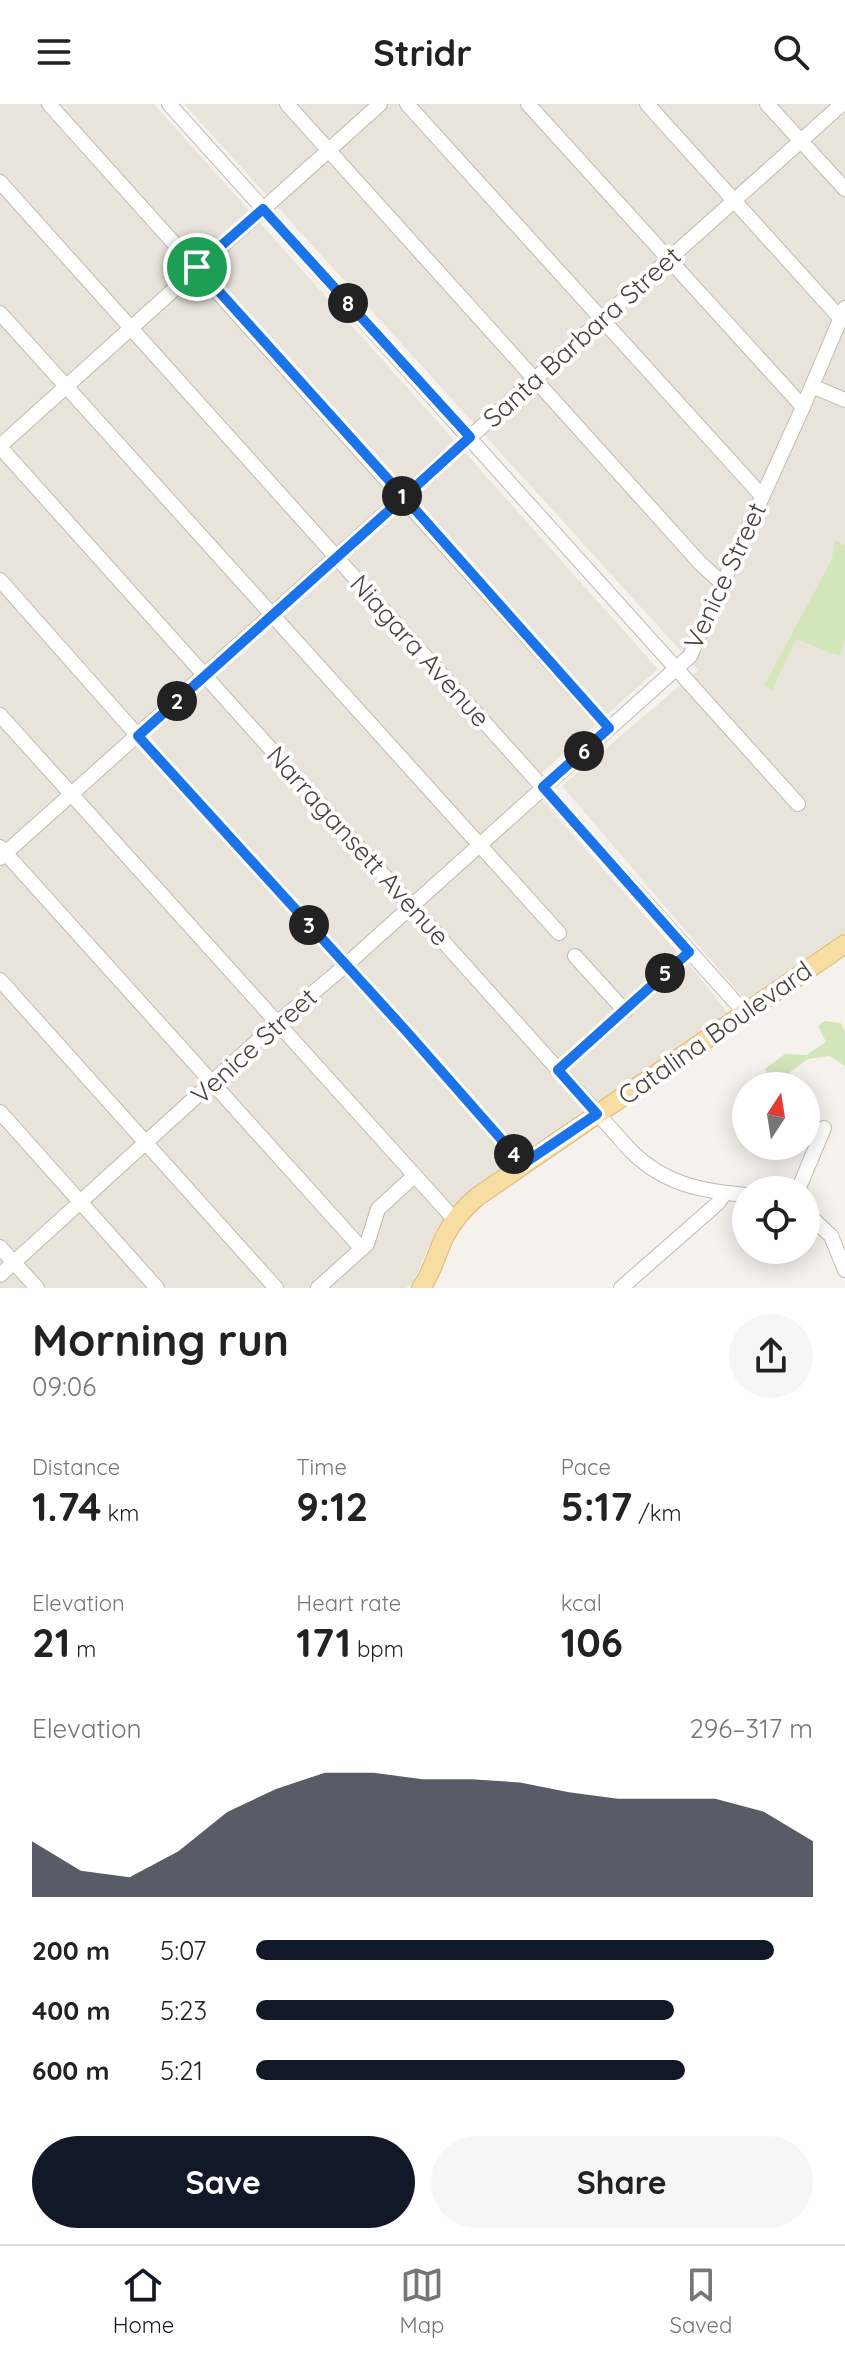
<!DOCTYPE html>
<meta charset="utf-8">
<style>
:root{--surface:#fff;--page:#f6f6f6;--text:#222;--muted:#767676;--line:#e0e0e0;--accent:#111827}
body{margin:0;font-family:Quicksand,sans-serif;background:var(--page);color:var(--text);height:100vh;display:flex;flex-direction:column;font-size:30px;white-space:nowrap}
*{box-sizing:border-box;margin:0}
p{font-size:26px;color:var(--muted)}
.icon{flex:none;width:44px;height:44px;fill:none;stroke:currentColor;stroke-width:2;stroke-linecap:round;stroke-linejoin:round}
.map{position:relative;height:1184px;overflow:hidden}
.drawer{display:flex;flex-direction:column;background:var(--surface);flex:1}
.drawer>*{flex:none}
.needle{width:52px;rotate:12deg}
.tools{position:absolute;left:732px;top:968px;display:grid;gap:16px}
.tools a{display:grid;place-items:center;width:88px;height:88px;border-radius:50%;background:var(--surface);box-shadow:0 4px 20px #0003;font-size:40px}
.pin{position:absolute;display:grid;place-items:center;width:68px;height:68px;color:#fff;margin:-34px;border:4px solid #fff;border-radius:50%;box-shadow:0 2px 8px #0007}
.km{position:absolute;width:40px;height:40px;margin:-20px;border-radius:50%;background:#222;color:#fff;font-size:22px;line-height:40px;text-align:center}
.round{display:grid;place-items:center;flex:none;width:84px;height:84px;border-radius:42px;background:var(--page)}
.head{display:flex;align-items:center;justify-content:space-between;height:136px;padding:0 32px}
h1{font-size:44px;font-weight:700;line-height:60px}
.metrics{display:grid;grid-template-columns:repeat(3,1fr);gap:12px;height:136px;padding:8px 32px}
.metrics div{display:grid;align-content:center}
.metrics b{font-size:40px;font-weight:700}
.metrics small{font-size:22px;font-weight:400}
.metrics p{font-size:22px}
.chart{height:224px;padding:16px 32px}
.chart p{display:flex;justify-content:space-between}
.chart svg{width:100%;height:144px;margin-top:8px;fill:var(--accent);opacity:.7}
.button{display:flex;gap:16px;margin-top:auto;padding:16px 32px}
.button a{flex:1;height:92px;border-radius:48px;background:var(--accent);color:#fff;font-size:32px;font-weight:700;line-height:92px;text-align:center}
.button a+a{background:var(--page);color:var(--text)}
ul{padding:0 32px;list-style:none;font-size:26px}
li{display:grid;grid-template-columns:128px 96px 1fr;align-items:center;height:60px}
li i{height:20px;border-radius:10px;background:var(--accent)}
header{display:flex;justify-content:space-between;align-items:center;height:104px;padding:0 32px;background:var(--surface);font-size:36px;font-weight:700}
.tab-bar{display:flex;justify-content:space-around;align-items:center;height:112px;border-top:2px solid var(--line);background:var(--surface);font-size:22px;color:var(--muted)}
.tab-bar a{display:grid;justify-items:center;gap:4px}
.tab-bar .on{color:var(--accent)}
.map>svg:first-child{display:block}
.residential{fill:#e9e4db}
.green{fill:#d3e6b9}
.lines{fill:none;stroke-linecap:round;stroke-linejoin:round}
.minor-casing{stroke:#c0baaf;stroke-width:16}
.major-casing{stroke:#ddb973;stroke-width:20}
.minor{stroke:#fff;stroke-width:14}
.major{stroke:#f8dda3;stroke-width:18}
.route-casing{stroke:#fff;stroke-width:16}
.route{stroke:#1a73e8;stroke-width:10}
.labels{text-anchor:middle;stroke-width:8;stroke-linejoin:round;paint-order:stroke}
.street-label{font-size:26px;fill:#4a433a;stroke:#fff}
</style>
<header><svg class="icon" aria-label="menu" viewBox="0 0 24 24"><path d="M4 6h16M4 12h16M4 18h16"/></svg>Stridr<svg class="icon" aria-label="search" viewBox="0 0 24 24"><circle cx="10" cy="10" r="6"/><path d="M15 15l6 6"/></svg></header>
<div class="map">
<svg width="845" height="1184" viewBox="0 0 845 1184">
<rect width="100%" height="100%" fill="#f5f2ed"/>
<g class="residential">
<path d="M 0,0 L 154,0 L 658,565 L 528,681 L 697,870 L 729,911 L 460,1097 L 436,1126 L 414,1177 L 406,1184 L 0,1184 Z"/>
<path d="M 184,0 L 845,0 L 845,829 L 745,896 L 562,682 L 698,566 Z"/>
</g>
<g class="green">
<path d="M 835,436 L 845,442 L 845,535 L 839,552 L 796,535 L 772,586 L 764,582 L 832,455 Z"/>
<path d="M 825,917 L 841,919 L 845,928 L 845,962 L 830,952 L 808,955 L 771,982 L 765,965 L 785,950 L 807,951 L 826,938 L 818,922 Z"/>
</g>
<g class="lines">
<defs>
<g id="minor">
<path d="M 49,0 L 609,624"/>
<path d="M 169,0 L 798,700"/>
<path d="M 287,0 L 700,459 L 723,480"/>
<path d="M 407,0 L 762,392"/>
<path d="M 528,0 L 803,303"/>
<path d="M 647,0 L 840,214"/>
<path d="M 767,0 L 845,85"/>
<path d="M 0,78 L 745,909"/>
<path d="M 0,209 L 559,829"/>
<path d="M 812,282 L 845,296"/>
<path d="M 0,342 L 380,0"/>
<path d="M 0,343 L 631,1047 C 664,1080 701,1087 746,1091"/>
<path d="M 0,476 L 138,632 L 407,928 L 523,1060"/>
<path d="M 0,611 L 455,1116"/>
<path d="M 0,743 L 362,1145"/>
<path d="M 0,754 L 842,0"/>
<path d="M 575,852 L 625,907"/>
<path d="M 0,876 L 276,1184"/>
<path d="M 558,966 L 689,848"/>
<path d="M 0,1008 L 157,1184"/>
<path d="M 798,1086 L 824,1024"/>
<path d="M 806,1108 L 831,1132 L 845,1166"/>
<path d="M 0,1143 L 37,1184"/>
<path d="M 0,1171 L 277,919 L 346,861 L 690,552 L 803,303 L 845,204"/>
<path d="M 318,1184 L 367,1140 L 378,1105 L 414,1072"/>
<path d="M 621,1184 L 718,1099 L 725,1089"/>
</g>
<path id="major" d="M 421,1184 C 433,1168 436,1150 445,1132 C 453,1117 464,1104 477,1093 L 845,840"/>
</defs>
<use href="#minor" class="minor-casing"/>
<use href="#major" class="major-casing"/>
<use href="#minor" class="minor"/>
<use href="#major" class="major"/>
</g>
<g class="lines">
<defs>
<path id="route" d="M 197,163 L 404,393 L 138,632 L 407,928 L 523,1060 L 597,1010 L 558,966 L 689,848 L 543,683 L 609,624 L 404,393 L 470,333 L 263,105 L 197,163"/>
</defs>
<use href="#route" class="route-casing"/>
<use href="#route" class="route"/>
</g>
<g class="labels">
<g class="street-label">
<text transform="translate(582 233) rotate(-42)" y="9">Santa Barbara Street</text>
<text transform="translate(725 472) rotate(-65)" y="9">Venice Street</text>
<text transform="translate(420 547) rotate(48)" y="9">Niagara Avenue</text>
<text transform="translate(358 742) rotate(48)" y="9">Narragansett Avenue</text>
<text transform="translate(715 929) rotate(-35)" y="9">Catalina Boulevard</text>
<text transform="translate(254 942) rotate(-42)" y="9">Venice Street</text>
</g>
</g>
</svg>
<div class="tools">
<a><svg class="needle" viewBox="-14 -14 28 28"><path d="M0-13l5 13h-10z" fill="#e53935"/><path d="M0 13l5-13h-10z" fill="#767676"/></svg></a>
<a><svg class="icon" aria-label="locate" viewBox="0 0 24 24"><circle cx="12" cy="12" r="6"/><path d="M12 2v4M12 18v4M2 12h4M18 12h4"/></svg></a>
</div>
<div class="pin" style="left:197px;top:163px;background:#1e9e55"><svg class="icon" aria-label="arrive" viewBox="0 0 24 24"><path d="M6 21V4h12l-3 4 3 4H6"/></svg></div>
<b class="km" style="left:402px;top:392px">1</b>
<b class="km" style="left:177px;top:597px">2</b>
<b class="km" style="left:309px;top:821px">3</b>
<b class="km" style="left:514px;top:1050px">4</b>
<b class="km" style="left:665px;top:869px">5</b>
<b class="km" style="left:584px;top:647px">6</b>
<b class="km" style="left:348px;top:199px">8</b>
</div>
<section class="drawer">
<div class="head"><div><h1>Morning run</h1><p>09:06</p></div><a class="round"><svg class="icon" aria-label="share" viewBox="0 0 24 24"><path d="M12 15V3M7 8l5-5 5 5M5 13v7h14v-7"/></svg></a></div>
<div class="metrics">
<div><p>Distance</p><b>1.74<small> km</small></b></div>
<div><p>Time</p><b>9:12</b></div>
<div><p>Pace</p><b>5:17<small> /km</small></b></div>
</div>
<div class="metrics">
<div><p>Elevation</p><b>21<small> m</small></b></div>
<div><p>Heart rate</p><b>171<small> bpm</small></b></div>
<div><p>kcal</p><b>106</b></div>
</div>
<div class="chart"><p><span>Elevation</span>296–317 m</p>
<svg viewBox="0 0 160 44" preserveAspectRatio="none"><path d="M0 44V27L10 36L20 38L30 30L40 18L50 11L60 6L70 6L80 8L90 8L100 9L110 12L120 14L130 14L140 14L150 18L160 27V44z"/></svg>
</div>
<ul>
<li><b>200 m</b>5:07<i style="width:93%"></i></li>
<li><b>400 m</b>5:23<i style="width:75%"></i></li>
<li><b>600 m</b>5:21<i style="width:77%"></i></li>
</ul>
<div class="button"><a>Save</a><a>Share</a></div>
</section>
<nav class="tab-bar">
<a class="on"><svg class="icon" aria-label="home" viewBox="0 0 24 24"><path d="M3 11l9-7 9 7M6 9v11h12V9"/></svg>Home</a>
<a><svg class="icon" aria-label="map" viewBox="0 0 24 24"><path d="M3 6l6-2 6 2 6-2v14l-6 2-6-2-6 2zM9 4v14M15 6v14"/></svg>Map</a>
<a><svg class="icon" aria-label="saved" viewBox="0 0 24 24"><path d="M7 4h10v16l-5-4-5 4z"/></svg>Saved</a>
</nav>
